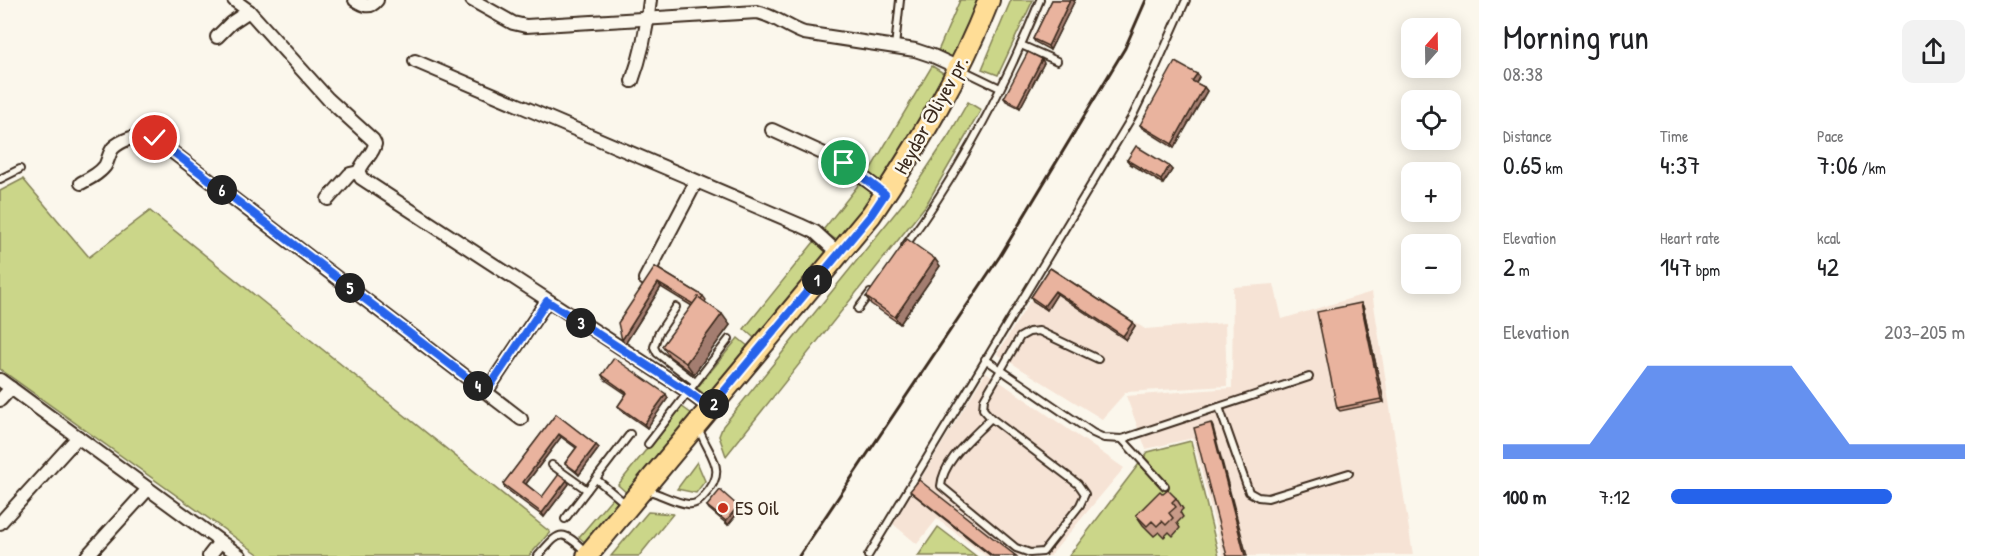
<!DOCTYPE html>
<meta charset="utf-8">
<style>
:root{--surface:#fff;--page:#f2f2f2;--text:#202124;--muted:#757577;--accent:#2563eb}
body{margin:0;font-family:"Patrick Hand",sans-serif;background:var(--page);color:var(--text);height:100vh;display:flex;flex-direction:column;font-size:22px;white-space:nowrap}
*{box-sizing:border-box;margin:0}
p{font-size:20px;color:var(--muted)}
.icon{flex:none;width:33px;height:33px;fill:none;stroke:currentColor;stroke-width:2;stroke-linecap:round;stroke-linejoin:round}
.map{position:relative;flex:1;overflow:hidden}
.side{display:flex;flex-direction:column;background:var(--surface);width:510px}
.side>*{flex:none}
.needle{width:39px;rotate:20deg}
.fabs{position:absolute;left:1401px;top:18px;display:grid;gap:12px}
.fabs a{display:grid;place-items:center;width:60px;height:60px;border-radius:12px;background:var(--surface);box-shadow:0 3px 15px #0003;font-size:30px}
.pin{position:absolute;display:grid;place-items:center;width:51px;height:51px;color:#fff;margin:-26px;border:3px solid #fff;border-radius:50%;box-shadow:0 2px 6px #0007}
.km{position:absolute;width:30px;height:30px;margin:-15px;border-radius:50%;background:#222;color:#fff;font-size:16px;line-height:30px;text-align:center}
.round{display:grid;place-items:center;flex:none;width:63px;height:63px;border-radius:12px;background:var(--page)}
.overview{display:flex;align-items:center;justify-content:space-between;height:102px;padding:0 24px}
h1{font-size:33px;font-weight:600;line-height:45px}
.metrics{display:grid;grid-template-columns:repeat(3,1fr);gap:9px;height:102px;padding:6px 24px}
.metrics div{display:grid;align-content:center}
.metrics b{font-size:26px;font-weight:600}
.metrics small{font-size:16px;font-weight:400}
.metrics p{font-size:16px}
.chart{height:168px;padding:12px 24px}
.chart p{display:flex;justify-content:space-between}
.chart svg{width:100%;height:108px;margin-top:6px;fill:var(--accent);opacity:.7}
ul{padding:0 24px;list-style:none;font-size:20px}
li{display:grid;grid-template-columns:96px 72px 1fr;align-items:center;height:45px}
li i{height:15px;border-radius:8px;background:var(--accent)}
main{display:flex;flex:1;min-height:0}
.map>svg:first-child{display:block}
.built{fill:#f6e3d5}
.green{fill:#cbd689;stroke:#838054;stroke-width:1.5}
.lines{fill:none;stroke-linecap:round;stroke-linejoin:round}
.service-casing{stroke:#3b2a1e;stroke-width:10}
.minor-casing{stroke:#3b2a1e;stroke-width:16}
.primary-casing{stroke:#3b2a1e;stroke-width:24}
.service{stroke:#fbf7ec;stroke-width:6}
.minor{stroke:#fbf7ec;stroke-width:12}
.primary{stroke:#ffdd96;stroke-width:20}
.rail{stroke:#3b2a1e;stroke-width:3}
.wall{fill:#c89a88;stroke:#3b2a1e;stroke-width:1.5}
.shaded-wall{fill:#a37d6f;stroke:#3b2a1e;stroke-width:1.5}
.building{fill:#e9b39e;stroke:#3b2a1e;stroke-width:1.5}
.route-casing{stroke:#fff;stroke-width:12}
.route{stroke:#2563eb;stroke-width:8}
.poi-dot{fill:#c8321e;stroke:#fbf7ec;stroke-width:2}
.labels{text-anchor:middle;stroke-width:5;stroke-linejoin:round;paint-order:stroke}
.street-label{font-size:20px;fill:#3b2a1e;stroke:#fbf7ec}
.poi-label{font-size:20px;fill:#3b2a1e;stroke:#fbf7ec;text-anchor:start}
</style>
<main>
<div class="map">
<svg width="1479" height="556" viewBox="0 0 1479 556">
<rect width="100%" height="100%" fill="#fbf7ec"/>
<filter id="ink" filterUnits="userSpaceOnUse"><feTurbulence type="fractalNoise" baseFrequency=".0167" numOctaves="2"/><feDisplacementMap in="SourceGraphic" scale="12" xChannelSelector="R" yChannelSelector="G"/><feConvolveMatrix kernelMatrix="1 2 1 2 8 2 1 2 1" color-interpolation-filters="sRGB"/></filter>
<g filter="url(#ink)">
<g class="built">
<path d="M 1051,267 L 1145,329 L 1225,323 L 1227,386 L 1126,392 L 1102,419 L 997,354 Z"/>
<path d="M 1274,284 L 1282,319 L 1372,292 L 1413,555 L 1223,556 L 1193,438 L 1146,449 L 1126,396 L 1232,388 L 1233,287 Z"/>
<path d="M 986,372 L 1124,468 L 1050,556 L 986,556 L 937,519 L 917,544 L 893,524 Z"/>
</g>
<g class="green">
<path d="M 960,0 L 980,0 L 955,61 L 938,51 Z"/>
<path d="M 1011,0 L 1033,0 L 998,75 L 982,69 Z"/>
<path d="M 932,66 L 948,76 L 881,186 L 867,175 Z"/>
<path d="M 968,102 L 981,110 L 926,205 L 726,456 L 719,436 L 723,426 L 905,201 L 949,135 Z"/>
<path d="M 23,179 L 89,257 L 150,211 L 550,532 L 529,556 L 261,556 L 0,369 L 0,191 Z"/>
<path d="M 859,184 L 874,194 L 839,242 L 823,230 Z"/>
<path d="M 814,242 L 832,254 L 761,344 L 744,329 Z"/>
<path d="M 738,338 L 755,352 L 713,402 L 697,388 Z"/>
<path d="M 681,406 L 696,417 L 631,497 L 618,485 Z"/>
<path d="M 1191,441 L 1219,556 L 1069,556 L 1148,452 Z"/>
<path d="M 697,462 L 705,481 L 696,493 L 677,489 Z"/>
<path d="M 612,498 L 622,506 L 588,545 L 579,537 Z"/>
<path d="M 648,512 L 673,514 L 639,556 L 611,556 Z"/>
<path d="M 938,527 L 976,556 L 918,556 Z"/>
</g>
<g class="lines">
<defs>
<g id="service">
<path d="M 1021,45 L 1057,61"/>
<path d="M 895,47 L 900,0"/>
<path d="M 967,72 L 1000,88"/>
<path d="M 0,179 L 20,169"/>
<path d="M 905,246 C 961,170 1005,87 1040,0"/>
<path d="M 676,307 L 658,334 L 654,347 L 657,353 L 695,382"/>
<path d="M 858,309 L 870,293"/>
<path d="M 985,359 L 1093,433 L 1104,438 L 1122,439 L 1309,377"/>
<path d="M 1219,407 L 1249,492 L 1258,497 L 1268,498 L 1349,473"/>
<path d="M 991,418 C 973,437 943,460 941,486 L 1016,548 L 1030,553 L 1043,552 L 1080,505 L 1085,494 L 1078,484 L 991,418 L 983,409 L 984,399 L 1020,337 L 1029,332 L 1039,331 L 1098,359"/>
<path d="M 1122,439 L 1165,486"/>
<path d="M 648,444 L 729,339"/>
<path d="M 552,465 L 587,490"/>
<path d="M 596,479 L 626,504"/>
<path d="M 653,492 C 664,496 677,503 688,504 C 694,505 700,501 704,496 C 727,471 713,461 701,434"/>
<path d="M 565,519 L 630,434"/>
<path d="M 538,556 C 560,532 560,527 586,552"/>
<path d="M 868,556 L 1133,115 L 1152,76 L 1186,0"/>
</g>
<g id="minor">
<path d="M 234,0 L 249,11 L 328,99 L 373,140 L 375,144 C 373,155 362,161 359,172 L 361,178 L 687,391 L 710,408"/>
<path d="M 355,0 C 363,5 370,9 377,0"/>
<path d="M 472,0 L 513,23 L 526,26 L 757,12 C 775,16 787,27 804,33 L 915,50 L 933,56 L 959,68"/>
<path d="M 217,37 L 231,23 L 249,11"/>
<path d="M 415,61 L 800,225 L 815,232 L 839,254"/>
<path d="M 632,81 C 642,54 647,28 650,0"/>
<path d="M 772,130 L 844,163 L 885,194"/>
<path d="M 81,183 C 89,179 99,174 105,166 C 108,161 109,153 113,148 C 121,140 138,135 149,134 L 521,419"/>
<path d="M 328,199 L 350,174 L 359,172"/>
<path d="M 645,279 L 696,182"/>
<path d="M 0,380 L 240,556"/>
<path d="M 486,392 L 547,301"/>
<path d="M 0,400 L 11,388"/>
<path d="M 0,523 L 78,437"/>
<path d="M 87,556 L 148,489"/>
<path d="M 209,556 L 220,542"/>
</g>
<path id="primary" d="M 587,556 L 871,215 C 917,147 959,77 989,0"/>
</defs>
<use href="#service" class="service-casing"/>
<use href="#minor" class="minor-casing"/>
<use href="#primary" class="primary-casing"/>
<use href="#service" class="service"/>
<use href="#minor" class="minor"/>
<use href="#primary" class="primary"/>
<path class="rail" d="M 799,556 L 1000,256 L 1125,48 L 1146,0"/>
</g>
<g class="wall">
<path d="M 1052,0 L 1075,0 L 1050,50 L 1035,42 L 1033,39 Z"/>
<path d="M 1044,63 L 1020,108 L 1006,101 L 1004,98 Z"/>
<path d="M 1199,77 L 1196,83 L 1204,87 L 1207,91 L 1174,148 L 1142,128 L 1140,125 Z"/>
<path d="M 1127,160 L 1172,170 L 1163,184 L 1130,164 Z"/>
<path d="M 935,259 L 940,266 L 900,324 L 871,304 L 866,297 Z"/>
<path d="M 655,267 L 703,296 L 706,300 L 705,302 L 730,325 L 694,374 L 669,356 L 662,346 L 692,306 L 661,287 L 625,344 Z"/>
<path d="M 1050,268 L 1133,322 L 1135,326 L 1126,340 L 1057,294 L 1047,310 L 1033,301 L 1031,297 Z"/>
<path d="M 1363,306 L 1384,402 L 1340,411 L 1337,408 Z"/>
<path d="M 602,375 L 668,398 L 647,428 L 621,410 L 618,406 L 626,394 L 604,379 Z"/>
<path d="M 556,414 L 596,445 L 599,448 L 579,475 L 568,466 L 565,463 L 576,448 L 561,437 L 526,484 L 542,497 L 569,484 L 544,517 L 505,488 L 503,484 Z"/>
<path d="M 910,491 L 1016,556 L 991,556 L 913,494 Z"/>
<path d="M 1163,494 L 1176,498 L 1183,509 L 1180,512 L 1183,517 L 1177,523 L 1180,528 L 1173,536 L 1169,532 L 1164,537 L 1159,532 L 1154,536 L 1143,525 L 1136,515 Z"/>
<path d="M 707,506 L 738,506 L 741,509 L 728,525 L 709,509 Z"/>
</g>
<g class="shaded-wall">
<path d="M 1070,0 L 1075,0 L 1050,50 L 1048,46 Z"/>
<path d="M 1042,59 L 1044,63 L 1020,108 L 1018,105 Z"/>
<path d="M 1197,74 L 1199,77 L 1195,85 L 1192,81 Z"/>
<path d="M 1204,87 L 1207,91 L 1174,148 L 1172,144 Z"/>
<path d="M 1169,166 L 1172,170 L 1163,184 L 1161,180 Z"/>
<path d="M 935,259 L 940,266 L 900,324 L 895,317 Z"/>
<path d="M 658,283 L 661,287 L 625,344 L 622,340 Z"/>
<path d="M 1055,291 L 1057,294 L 1047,310 L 1044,306 Z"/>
<path d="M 1361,303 L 1363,306 L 1384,402 L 1381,399 Z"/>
<path d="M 722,314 L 730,325 L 694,374 L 686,363 Z"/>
<path d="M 1133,322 L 1135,326 L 1126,340 L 1123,336 Z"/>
<path d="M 666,394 L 668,398 L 647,428 L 644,424 Z"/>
<path d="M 1211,423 L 1213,427 L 1247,556 L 1245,556 Z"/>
<path d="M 559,434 L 561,437 L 525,485 L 523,482 Z"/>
<path d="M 596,445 L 599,448 L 579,475 L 576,471 Z"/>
<path d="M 567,480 L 569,484 L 544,517 L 542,513 Z"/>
<path d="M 738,506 L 741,509 L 728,525 L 726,521 Z"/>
</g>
<g class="building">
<path d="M 1052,0 L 1070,0 L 1048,46 L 1033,39 Z"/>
<path d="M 1028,52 L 1042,59 L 1018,105 L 1004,98 Z"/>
<path d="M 1175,62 L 1197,74 L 1192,81 L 1204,87 L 1172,144 L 1140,125 Z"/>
<path d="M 1136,146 L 1169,166 L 1161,180 L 1127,160 Z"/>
<path d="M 907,239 L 935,259 L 895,317 L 866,297 Z"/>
<path d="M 655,267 L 703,296 L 701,299 L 698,297 L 693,304 L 658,283 L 622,340 L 618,323 Z"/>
<path d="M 1050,268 L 1133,322 L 1123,336 L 1055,291 L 1044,306 L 1031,297 Z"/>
<path d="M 698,297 L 722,314 L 686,363 L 662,346 Z"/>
<path d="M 1361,303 L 1381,399 L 1337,408 L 1317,312 Z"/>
<path d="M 614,358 L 666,394 L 644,424 L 618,406 L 627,393 L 602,375 Z"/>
<path d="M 556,414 L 596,445 L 576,471 L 565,463 L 577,447 L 559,434 L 523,482 L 542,497 L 559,474 L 567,480 L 542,513 L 503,484 Z"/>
<path d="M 1211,423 L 1245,556 L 1227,556 L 1194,428 Z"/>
<path d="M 919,480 L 1016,556 L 993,556 L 910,491 Z"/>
<path d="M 720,490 L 738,506 L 726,521 L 707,506 Z"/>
<path d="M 1168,490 L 1176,498 L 1172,502 L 1176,507 L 1169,513 L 1173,518 L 1166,525 L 1162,521 L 1157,526 L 1152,521 L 1147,526 L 1136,515 L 1160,491 L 1163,494 Z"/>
</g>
</g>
<g class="lines" filter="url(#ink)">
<defs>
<path id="route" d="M 155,138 L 486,392 L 547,301 L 687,391 L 710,408 L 871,215 L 885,194 L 844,163"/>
</defs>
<use href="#route" class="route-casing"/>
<use href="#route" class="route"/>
</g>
<circle class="poi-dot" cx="723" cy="508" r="6"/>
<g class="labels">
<g class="street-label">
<text transform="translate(931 115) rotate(-61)" y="7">Heydər Əliyev pr.</text>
</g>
<g class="poi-label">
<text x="735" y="515">ES Oil</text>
</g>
</g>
</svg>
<div class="fabs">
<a><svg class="needle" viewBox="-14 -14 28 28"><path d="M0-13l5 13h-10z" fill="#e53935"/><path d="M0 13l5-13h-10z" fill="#757577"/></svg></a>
<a><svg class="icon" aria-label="locate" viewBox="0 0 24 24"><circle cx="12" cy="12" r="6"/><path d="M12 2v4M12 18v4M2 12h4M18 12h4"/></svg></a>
<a>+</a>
<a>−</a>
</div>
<div class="pin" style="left:844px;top:163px;background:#1e9e55"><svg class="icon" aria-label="arrive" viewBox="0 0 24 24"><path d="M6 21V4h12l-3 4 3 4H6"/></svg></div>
<div class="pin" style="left:155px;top:138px;background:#d93025"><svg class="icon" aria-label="check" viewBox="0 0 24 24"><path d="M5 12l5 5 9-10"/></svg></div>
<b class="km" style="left:817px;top:280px">1</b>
<b class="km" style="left:714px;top:404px">2</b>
<b class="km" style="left:581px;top:323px">3</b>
<b class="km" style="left:478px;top:386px">4</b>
<b class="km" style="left:350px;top:288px">5</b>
<b class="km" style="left:222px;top:190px">6</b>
</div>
<section class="side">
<div class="overview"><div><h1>Morning run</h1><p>08:38</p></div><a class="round"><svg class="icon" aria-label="share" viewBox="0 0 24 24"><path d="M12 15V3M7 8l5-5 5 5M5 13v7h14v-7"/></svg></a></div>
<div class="metrics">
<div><p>Distance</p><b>0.65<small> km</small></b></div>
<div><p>Time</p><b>4:37</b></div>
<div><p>Pace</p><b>7:06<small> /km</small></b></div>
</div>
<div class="metrics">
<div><p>Elevation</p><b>2<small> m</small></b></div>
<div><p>Heart rate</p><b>147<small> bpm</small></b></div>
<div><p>kcal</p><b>42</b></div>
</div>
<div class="chart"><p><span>Elevation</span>203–205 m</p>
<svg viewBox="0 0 160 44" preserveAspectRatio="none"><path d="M0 44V38L10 38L20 38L30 38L40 22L50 6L60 6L70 6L80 6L90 6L100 6L110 22L120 38L130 38L140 38L150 38L160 38V44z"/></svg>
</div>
<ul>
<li><b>100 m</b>7:12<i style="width:75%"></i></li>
</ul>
</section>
</main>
